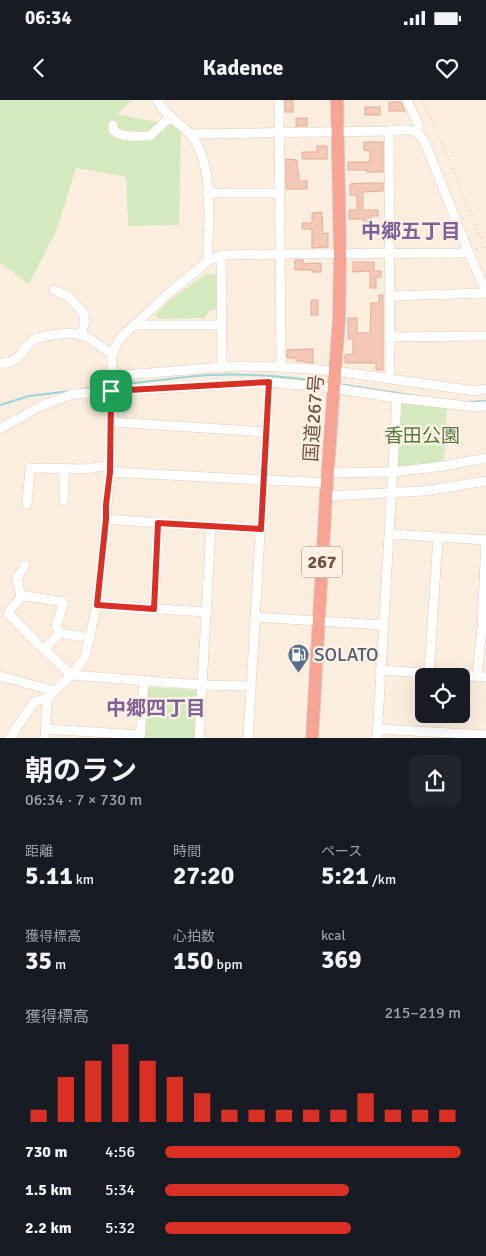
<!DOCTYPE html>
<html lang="ja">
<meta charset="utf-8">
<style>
:root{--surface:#171b24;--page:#20242c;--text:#f1f3f6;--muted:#9ea1a6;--accent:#d93025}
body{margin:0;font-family:Signika,"Noto Sans JP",sans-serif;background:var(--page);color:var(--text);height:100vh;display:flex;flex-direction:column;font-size:19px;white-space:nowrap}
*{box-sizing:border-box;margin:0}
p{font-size:16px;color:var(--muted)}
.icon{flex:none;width:28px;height:28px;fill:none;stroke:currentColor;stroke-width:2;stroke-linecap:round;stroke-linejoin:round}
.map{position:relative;height:638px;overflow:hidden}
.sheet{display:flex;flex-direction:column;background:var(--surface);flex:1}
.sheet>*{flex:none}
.tools{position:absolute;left:415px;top:568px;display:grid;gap:10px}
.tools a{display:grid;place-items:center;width:55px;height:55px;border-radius:8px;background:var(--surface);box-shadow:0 5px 20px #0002;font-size:25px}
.pin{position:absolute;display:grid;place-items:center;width:42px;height:42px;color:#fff;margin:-21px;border-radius:10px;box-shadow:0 2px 8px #0006}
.round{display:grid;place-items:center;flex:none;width:52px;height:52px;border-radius:8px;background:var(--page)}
.headline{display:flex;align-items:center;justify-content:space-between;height:85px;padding:0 25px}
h1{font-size:28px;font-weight:700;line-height:38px}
.figures{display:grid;grid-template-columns:repeat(3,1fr);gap:8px;height:85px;padding:5px 25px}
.figures div{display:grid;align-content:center}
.figures b{font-size:25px;font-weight:700}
.figures small{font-size:14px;font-weight:400}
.figures p{font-size:14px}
.chart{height:140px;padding:10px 25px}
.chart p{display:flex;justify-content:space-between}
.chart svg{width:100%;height:90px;margin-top:5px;stroke:var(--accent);stroke-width:6}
ul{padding:0 25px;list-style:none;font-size:16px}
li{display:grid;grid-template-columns:80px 60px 1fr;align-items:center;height:38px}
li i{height:12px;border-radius:6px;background:var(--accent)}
.status{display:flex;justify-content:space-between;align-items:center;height:35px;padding:0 25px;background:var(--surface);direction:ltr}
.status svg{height:14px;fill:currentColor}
header{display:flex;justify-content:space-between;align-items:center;height:65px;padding:0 25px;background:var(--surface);font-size:22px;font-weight:700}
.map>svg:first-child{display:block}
.green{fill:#d4e9be}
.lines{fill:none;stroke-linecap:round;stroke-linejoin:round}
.stream{stroke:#9ad4d7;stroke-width:2}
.building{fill:#f2c8b6;stroke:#e5ac96}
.minor-casing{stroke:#e2cbbe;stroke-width:10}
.highway-casing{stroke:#d8cfcb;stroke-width:14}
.path{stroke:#d6ab9a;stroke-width:1;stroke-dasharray:1 4;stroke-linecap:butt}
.minor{stroke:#fff;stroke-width:9}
.highway{stroke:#f8a494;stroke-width:12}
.route-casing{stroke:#fff;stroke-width:10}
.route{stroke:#d93025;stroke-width:6}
.labels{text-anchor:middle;stroke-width:4.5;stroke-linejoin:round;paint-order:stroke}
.shield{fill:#fff2e5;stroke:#9c8276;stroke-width:1}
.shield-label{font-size:18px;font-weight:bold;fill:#725247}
.street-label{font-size:19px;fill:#725247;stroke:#fff2e5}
.park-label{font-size:19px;fill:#56783f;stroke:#fff2e5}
.service-label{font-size:19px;fill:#4e5e75;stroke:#fff2e5;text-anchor:start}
.neighbourhood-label{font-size:20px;font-weight:bold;fill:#7f6296;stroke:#fff2e5}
</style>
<div class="status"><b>06:34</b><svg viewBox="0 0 49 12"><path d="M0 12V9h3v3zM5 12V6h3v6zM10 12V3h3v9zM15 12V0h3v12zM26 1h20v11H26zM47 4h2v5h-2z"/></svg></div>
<header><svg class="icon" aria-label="back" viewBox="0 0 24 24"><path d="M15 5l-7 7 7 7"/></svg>Kadence<svg class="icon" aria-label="heart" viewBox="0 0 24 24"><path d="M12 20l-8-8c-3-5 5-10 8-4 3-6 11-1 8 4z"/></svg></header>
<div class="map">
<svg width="486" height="639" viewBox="0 0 486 639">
<rect width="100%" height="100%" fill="#fceedf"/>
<g class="green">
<path d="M 0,0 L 132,0 L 117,14 L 181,27 L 179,125 L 128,126 L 126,77 L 76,68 L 57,129 L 29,184 L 0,163 Z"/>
<path d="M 206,174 L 217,175 L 217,209 L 209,211 L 205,218 L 159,219 L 155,216 L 156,214 L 170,200 Z"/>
<path d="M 401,302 L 447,307 L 444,363 L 397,367 Z"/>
<path d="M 147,587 L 198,590 L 195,638 L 144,639 Z"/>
</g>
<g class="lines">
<g class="stream">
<path d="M 339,284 L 423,297"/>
<path d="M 115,285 C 147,282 179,277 211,275 C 250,273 291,277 330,283"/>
<path d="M 83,289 L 108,286"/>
<path d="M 470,302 L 486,301"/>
<path d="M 0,305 L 29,296 L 71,291"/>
</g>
</g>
<g class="building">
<rect x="285" y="0" width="8" height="12"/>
<path d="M 389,2 L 401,2 L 405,11 L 389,11 Z"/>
<rect x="365" y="7" width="15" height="8"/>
<rect x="296" y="18" width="11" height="8"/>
<path d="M 364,42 L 383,42 L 383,72 L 367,72 L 367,70 L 348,70 L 348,62 L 370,62 L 370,51 L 364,50 Z"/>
<path d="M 317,46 L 327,46 L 327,59 L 302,59 L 302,52 L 317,52 Z"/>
<path d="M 286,59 L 297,60 L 299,81 L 307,81 L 307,89 L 286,89 Z"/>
<path d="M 364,83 L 383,83 L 383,91 L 363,92 L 363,110 L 378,110 L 378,116 L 371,116 L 371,124 L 364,124 L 364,119 L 349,119 L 349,110 L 357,110 L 357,95 L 350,95 L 350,84 Z"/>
<path d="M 322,112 L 323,134 L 328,133 L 328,147 L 312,148 L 312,129 L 302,129 L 302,123 L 312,123 L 312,113 Z"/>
<path d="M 295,160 L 303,160 L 303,164 L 321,163 L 321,172 L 312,172 L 312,170 L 295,170 Z"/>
<path d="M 353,162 L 374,162 L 374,171 L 381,171 L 381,177 L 376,177 L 376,188 L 370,188 L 370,171 L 353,172 Z"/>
<path d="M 379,195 L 383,195 L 383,270 L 376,270 L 376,263 L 345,263 L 345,255 L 353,254 L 353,239 L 348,239 L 348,218 L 357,218 L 357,233 L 370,233 L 371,203 L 379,203 Z"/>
<rect x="311" y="200" width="7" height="15"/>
<path d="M 308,249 L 313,249 L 313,263 L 303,262 L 303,261 L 296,261 L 296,258 L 287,258 L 287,250 Z"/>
</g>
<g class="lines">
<defs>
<g id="minor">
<path d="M 157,0 C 166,19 189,26 198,46 C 209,69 209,97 209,122 C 208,136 207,148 208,161"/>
<path d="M 279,0 L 281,267"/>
<path d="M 407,0 L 418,24 L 417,32"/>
<path d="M 113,25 L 113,30 C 121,38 139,36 150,36 L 171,16"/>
<path d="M 389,31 L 390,278"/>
<path d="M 192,34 L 389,31 C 405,30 412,26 424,40 L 468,151 L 486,192"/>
<path d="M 207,93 L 279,93"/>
<path d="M 221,155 L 222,267"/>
<path d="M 54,190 L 69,197 L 84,214 L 85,221 L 81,235"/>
<path d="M 390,196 L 486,193"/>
<path d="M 135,225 L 221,225"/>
<path d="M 389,237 L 486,236"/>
<path d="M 0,263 C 11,265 19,258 25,249 C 27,246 27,245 29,243 C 39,234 70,232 82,235 C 90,237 105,250 112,254"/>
<path d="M 112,276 L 236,266 L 281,267 L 335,271 L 475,291 L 486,289"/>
<path d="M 111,322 L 266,332"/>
<path d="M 0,329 L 11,322 L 24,316 L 38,307 L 73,294 L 269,282 L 333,288 L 397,298 L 475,307 L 486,306"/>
<path d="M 64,368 L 64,400"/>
<path d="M 110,372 L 327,383"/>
<path d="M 328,373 L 393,372 L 444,366 L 486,358"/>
<path d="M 326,396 L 424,391 L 486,381"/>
<path d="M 27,404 L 30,368 L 85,369 L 110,365"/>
<path d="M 106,419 L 158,423 L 261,429"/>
<path d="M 390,434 L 486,440"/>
<path d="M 21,497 L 17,478 L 25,465"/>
<path d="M 97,505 L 207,512"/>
<path d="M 154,509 L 158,423"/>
<path d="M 255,517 L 383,525"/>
<path d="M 60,533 L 90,538"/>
<path d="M 44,549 L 60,533 L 56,526 L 64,502 L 26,496 L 21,497 L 8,513 L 39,545 L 44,549 L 71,575 L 203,585 L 250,586"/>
<path d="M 380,570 L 486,577"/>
<path d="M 429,573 L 438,437"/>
<path d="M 0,576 L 54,591"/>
<path d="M 477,576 L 482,528 L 486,440"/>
<path d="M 45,629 L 140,635"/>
<path d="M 378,629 L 486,635"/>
<path d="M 9,639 L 34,602 L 47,598 L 71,575 L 85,557 L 97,505 L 106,419 L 107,405 L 110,372 L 112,254 L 120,238 L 169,193 L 208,161 L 221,155 L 280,154 L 462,153 L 468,151"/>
<path d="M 45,639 L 47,598"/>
<path d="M 140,639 L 144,580"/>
<path d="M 199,639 L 211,426"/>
<path d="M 248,639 L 269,282"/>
<path d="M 377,639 L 397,298"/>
</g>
<path id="highway" d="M 312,639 L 326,396 L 335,271 L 339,220 L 340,154 L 337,0"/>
</defs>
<use href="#minor" class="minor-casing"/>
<use href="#highway" class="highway-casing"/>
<g class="path">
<path d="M 422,0 L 445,50 L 486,150"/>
<path d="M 476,149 L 484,146"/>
</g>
<use href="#minor" class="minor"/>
<use href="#highway" class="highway"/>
</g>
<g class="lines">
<defs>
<path id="route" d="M 269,282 L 261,429 L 158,423 L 154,509 L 97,505 L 106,419 L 106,405 L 110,372 L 111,291 Z"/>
</defs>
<use href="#route" class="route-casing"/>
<use href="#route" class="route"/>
</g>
<defs>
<symbol id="fuel-pin" viewBox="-11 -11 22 30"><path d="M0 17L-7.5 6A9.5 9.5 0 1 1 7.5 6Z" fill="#5c6f8a" stroke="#fff2e5"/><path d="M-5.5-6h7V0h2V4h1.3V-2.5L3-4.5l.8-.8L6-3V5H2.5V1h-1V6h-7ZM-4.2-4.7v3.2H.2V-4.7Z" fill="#fff"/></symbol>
</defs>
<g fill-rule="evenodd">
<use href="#fuel-pin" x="286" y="542" width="25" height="34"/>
</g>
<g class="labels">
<rect class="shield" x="302" y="446.5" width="40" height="31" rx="4"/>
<g class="shield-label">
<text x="322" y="468">267</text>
</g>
<g class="street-label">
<text transform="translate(313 318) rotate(-86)" y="7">国道267号</text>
</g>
<g class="park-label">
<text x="422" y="342">香田公園</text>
</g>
<g class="service-label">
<text x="314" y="561">SOLATO</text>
</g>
<g class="neighbourhood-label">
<text x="411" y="138">中郷五丁目</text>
<text x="156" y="615">中郷四丁目</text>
</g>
</g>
</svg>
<div class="tools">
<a><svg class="icon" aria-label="locate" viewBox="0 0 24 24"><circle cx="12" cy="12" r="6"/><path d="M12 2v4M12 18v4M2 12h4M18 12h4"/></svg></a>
</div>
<div class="pin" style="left:111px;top:291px;background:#1e9e55"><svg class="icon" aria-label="arrive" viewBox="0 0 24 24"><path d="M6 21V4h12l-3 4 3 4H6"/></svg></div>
</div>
<section class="sheet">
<div class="headline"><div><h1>朝のラン</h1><p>06:34 · 7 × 730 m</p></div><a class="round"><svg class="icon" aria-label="share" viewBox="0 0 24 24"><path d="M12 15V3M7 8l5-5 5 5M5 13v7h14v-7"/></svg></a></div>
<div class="figures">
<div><p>距離</p><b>5.11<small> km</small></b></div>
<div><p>時間</p><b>27:20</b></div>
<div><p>ペース</p><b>5:21<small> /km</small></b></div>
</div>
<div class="figures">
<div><p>獲得標高</p><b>35<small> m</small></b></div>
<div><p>心拍数</p><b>150<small> bpm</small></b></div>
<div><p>kcal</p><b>369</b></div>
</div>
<div class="chart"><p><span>獲得標高</span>215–219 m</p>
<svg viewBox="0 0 160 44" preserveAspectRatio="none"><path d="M5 44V38M15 44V22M25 44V14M35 44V6M45 44V14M55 44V22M65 44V30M75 44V38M85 44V38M95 44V38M105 44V38M115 44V38M125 44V30M135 44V38M145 44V38M155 44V38"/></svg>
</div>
<ul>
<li><b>730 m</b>4:56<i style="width:100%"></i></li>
<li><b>1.5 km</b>5:34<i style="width:62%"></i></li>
<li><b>2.2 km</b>5:32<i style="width:63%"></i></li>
</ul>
</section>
